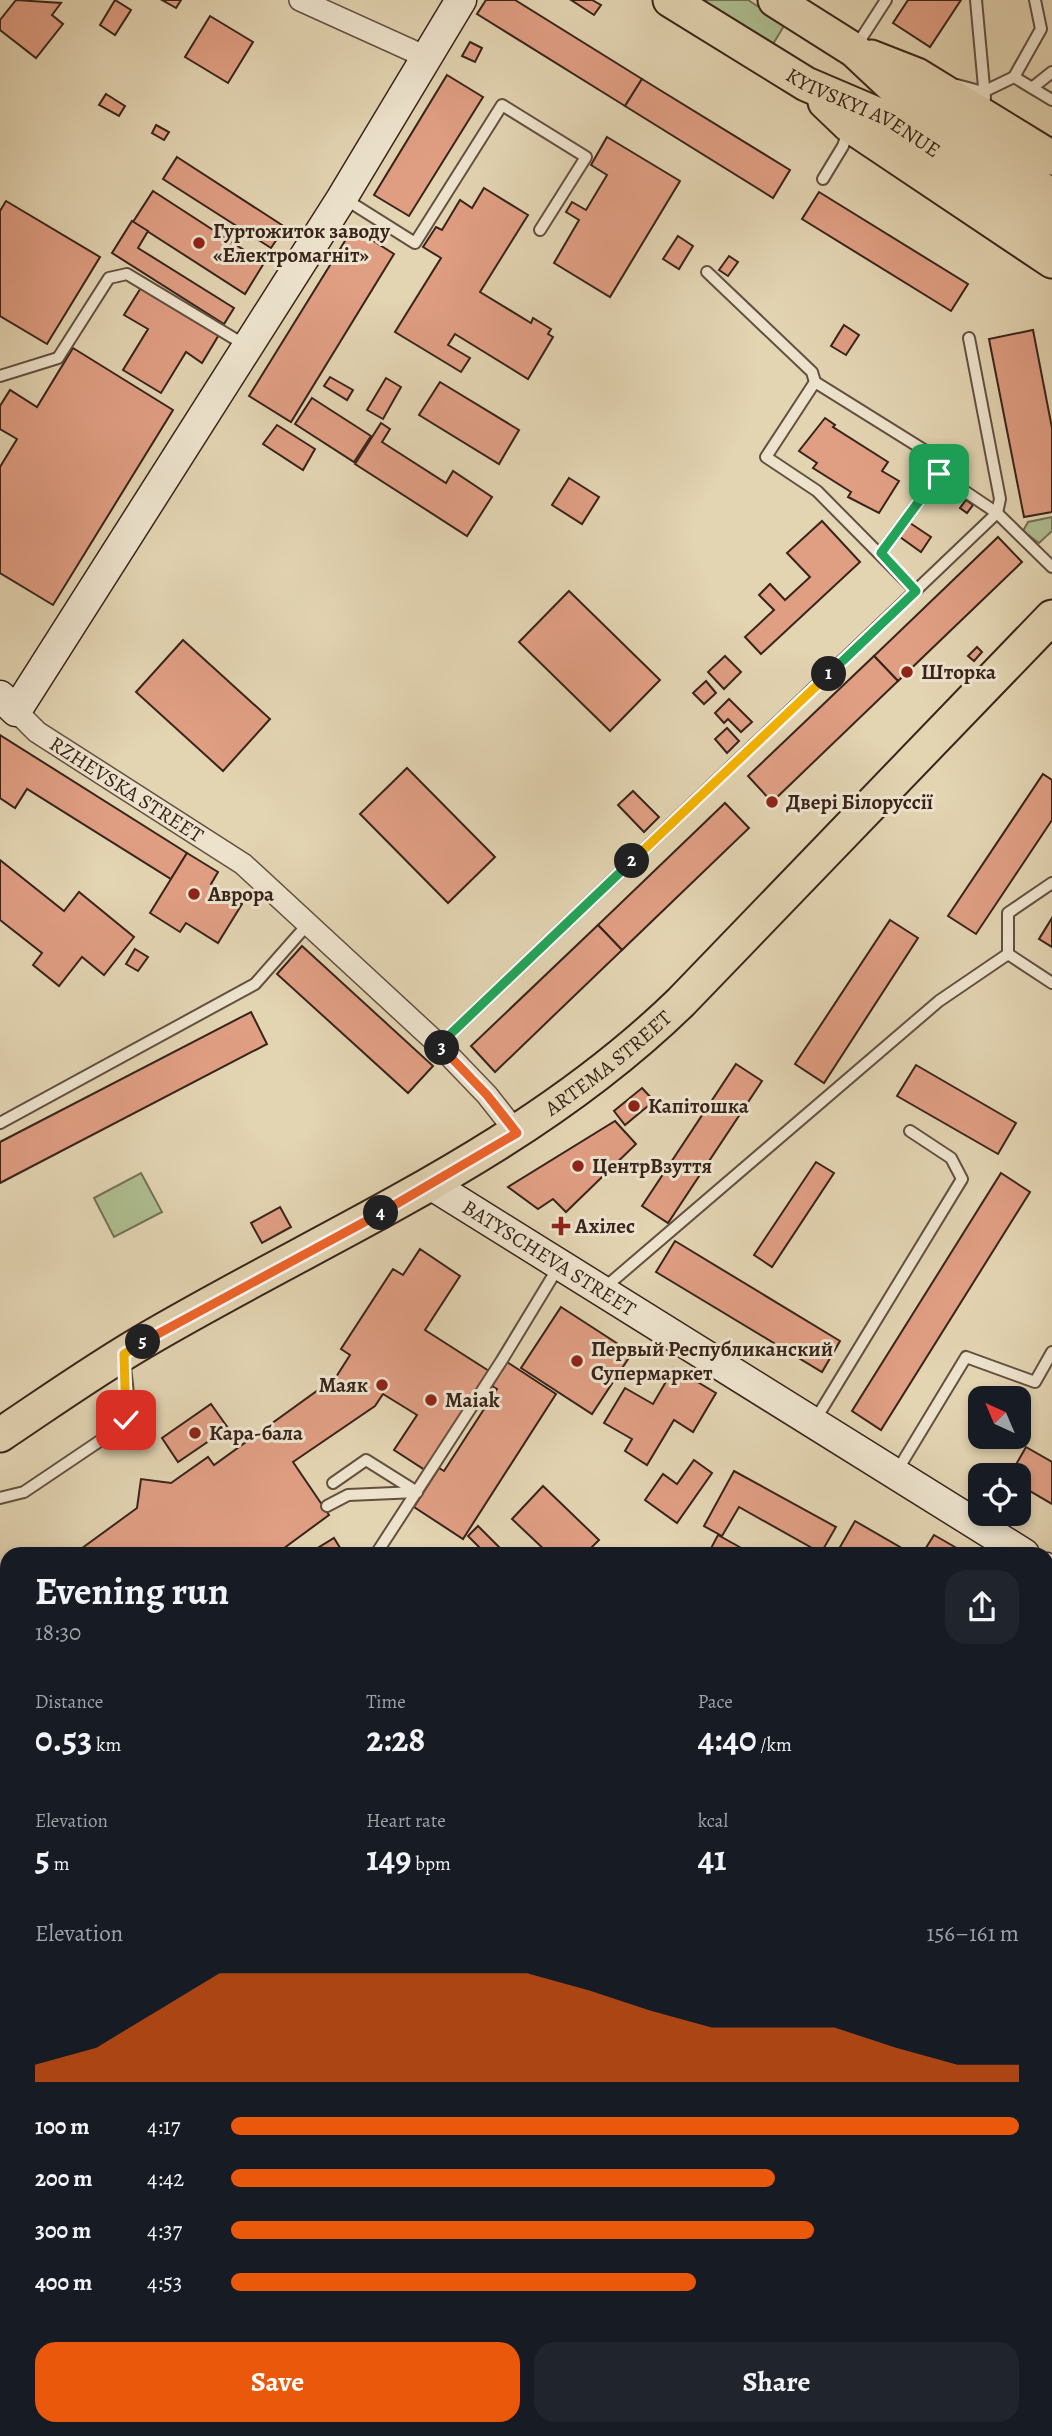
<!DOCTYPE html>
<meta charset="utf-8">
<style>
:root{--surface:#171b24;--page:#20242c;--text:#f1f3f6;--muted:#9ea1a6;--accent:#ea580c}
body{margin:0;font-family:Alegreya,serif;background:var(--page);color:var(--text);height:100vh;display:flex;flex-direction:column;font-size:26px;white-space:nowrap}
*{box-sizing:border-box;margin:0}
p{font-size:23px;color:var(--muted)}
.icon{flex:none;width:38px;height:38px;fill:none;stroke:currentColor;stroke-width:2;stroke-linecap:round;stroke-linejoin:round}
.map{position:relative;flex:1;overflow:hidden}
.details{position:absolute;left:0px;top:1547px;width:1054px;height:889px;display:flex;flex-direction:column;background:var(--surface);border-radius:21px 21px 0 0;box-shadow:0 4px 10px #0003}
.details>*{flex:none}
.needle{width:46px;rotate:316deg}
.fabs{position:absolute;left:968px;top:1386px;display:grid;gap:14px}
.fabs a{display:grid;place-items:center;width:63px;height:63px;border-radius:14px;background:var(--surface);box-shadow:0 4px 10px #0003;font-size:35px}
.pin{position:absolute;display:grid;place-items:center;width:60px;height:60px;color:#fff;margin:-30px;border-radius:14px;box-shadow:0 4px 10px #0006}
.km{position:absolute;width:35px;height:35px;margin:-18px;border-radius:50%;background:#222;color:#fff;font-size:19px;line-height:35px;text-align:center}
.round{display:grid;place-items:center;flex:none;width:74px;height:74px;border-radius:21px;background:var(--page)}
.overview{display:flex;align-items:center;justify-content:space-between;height:119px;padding:0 35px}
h1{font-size:38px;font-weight:700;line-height:52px}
.stats{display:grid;grid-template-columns:repeat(3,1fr);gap:10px;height:119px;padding:7px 35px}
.stats div{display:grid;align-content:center}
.stats b{font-size:35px;font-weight:700}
.stats small{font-size:19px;font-weight:400}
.stats p{font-size:19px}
.chart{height:196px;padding:14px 35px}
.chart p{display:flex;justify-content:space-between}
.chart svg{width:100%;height:126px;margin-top:7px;fill:var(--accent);opacity:.7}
.primary-button{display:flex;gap:14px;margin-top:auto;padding:14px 35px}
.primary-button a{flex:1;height:80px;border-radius:21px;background:var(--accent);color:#fff;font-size:28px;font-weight:700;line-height:80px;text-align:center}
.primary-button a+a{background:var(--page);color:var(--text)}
ul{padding:0 35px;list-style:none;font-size:23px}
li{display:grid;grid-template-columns:112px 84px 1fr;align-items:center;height:52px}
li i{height:18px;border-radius:9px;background:var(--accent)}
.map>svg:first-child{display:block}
.green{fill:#aebe90;stroke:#747156;stroke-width:2}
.building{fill:#e09e83;stroke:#39241b;stroke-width:2}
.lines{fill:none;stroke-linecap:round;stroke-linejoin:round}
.lane-casing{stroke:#645041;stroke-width:14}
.street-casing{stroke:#645041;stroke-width:24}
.secondary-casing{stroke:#39241b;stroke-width:33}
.primary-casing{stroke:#39241b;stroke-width:37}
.lane{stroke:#ede3cd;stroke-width:10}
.street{stroke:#ede3cd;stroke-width:21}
.secondary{stroke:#ede3cd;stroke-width:30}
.primary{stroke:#e3d4b2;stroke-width:33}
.split-1-casing{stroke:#fff;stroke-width:14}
.split-2-casing{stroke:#fff;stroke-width:14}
.split-3-casing{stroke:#fff;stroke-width:14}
.split-4-casing{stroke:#fff;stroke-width:14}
.split-5-casing{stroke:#fff;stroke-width:14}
.split-6-casing{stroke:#fff;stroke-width:14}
.split-1{stroke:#22a559;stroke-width:9}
.split-2{stroke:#f5b400;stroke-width:9}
.split-3{stroke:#22a559;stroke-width:9}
.split-4{stroke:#f0652b;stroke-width:9}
.split-5{stroke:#f0652b;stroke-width:9}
.split-6{stroke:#f5b400;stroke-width:9}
.poi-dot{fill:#8f2418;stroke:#ede3cd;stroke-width:2.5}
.labels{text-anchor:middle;stroke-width:6;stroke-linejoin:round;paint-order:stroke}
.street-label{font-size:21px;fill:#39241b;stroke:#ede3cd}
.poi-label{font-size:21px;font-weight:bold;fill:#39241b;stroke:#ede3cd;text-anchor:start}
</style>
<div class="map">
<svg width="1052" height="2436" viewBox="0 0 1052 2436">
<rect width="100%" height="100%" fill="#e3d4b2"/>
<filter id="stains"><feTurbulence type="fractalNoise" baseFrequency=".00286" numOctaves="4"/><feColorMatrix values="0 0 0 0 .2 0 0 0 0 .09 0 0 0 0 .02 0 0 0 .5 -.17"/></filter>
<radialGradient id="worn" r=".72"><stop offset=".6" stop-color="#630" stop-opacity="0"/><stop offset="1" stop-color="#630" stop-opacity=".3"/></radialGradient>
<g class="green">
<path d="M 703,0 L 748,0 L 785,24 L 773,44 Z"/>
<path d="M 1052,517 L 1052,531 L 1039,543 L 1023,531 L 1028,522 Z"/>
<path d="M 141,1173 L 162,1212 L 114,1237 L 94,1198 Z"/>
</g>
<g class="building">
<path d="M 16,0 L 61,3 L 52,15 L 63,24 L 36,58 L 0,30 L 0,20 Z"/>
<path d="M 115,0 L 131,10 L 115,35 L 100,25 Z"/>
<path d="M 162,0 L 181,0 L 176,8 Z"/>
<path d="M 486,0 L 515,0 L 642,79 L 625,106 L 477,14 Z"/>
<path d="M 571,0 L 592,0 L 601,5 L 594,15 Z"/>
<path d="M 908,0 L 961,0 L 930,47 L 893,23 Z"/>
<path d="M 210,16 L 253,42 L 228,83 L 185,57 Z"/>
<path d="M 470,42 L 482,48 L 475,62 L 462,56 Z"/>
<path d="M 447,75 L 483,97 L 409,216 L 374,195 Z"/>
<path d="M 642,79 L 790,170 L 773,198 L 625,106 Z"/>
<path d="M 106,94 L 125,106 L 119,116 L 99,105 Z"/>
<path d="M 156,125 L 169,132 L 164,140 L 152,133 Z"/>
<path d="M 607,137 L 680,181 L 610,297 L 554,263 L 579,220 L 566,212 L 572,202 L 586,210 L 607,175 L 591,165 Z"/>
<path d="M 177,157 L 285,227 L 271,248 L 163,179 Z"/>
<path d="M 484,188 L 528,215 L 480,292 L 531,323 L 533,318 L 551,329 L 548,334 L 553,337 L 528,379 L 455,334 L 448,345 L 470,358 L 461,372 L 395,332 L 441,258 L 423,247 L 436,227 L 442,230 L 460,200 L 472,208 Z"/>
<path d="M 153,191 L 264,263 L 245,294 L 133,222 Z"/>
<path d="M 819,192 L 968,284 L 951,311 L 802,219 Z"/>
<path d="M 6,201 L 100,257 L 47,344 L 0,316 L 0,211 Z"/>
<path d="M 132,221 L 148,231 L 138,248 L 234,308 L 224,324 L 112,253 Z"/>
<path d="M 353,228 L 394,254 L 291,422 L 249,396 Z"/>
<path d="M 678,236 L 693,246 L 679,269 L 663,259 Z"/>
<path d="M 729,256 L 738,262 L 728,276 L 719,270 Z"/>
<path d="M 142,286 L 220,333 L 202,363 L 186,352 L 161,393 L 123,370 L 148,329 L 124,315 Z"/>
<path d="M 844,325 L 859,335 L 846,355 L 831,346 Z"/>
<path d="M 1033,330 L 1052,428 L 1052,512 L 1024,517 L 989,339 Z"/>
<path d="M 73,348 L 173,410 L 53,605 L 0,573 L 0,467 L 17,439 L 0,429 L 0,406 L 10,390 L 37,407 Z"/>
<path d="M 330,377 L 353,390 L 347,400 L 324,386 Z"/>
<path d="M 386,378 L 401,387 L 383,419 L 367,410 Z"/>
<path d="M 440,382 L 519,430 L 499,464 L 419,415 Z"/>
<path d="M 312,398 L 371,436 L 354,462 L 295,424 Z"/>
<path d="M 825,418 L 835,425 L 833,427 L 888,462 L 882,471 L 899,481 L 879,513 L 848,497 L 851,492 L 813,468 L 817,463 L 799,451 Z"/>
<path d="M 381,423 L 390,429 L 382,442 L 446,483 L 453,471 L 492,497 L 467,536 L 355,464 Z"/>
<path d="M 277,425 L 315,449 L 303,470 L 263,444 Z"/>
<path d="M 569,478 L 599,497 L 582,524 L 552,505 Z"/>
<path d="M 944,486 L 951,491 L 945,499 L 938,494 Z"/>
<path d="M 966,500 L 973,505 L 967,513 L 960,508 Z"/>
<path d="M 822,521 L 860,562 L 761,654 L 745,637 L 774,610 L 759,595 L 770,584 L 785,600 L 810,577 L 787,553 Z"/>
<path d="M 910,523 L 931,537 L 921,552 L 900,537 Z"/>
<path d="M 998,537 L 1022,562 L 898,681 L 874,656 Z"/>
<path d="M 569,591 L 660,680 L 610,731 L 519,642 Z"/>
<path d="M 183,640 L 270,719 L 223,771 L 136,692 Z"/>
<path d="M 977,647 L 982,652 L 974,661 L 968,656 Z"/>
<path d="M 725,656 L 741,672 L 724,689 L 708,672 Z"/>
<path d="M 874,656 L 898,681 L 772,802 L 748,776 Z"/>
<path d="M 706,681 L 716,693 L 704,704 L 693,693 Z"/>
<path d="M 729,699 L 752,722 L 741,732 L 728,719 L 724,723 L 715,713 Z"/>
<path d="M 727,728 L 739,741 L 727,753 L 715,739 Z"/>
<path d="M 0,735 L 187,853 L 171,879 L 27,789 L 15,808 L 0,798 Z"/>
<path d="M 407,768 L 495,857 L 448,903 L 360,814 Z"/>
<path d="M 1043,774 L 1052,780 L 1052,820 L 976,934 L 948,916 Z"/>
<path d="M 633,791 L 659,817 L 644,832 L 618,805 Z"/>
<path d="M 725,803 L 749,828 L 622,950 L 598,925 Z"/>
<path d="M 187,853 L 218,872 L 211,884 L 242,904 L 218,943 L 186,923 L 180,932 L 150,913 Z"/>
<path d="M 0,860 L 64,911 L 79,892 L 134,937 L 104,975 L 82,957 L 59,986 L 33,965 L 42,953 L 0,920 Z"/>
<path d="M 1052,918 L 1052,947 L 1039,939 Z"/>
<path d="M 890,920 L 918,938 L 824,1083 L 795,1064 Z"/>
<path d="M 598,925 L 622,950 L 495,1072 L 471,1046 Z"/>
<path d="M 302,946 L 433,1066 L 408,1093 L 277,974 Z"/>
<path d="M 135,949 L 148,957 L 138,971 L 126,964 Z"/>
<path d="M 251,1012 L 267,1044 L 0,1183 L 0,1142 Z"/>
<path d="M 736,1064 L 762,1081 L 668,1223 L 642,1206 Z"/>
<path d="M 916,1065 L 1016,1123 L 998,1154 L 897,1096 Z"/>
<path d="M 642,1088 L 654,1101 L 625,1125 L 614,1111 Z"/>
<path d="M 615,1121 L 636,1144 L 566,1212 L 553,1199 L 538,1209 L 508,1187 Z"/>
<path d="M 816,1162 L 834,1173 L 772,1267 L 754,1255 Z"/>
<path d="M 1001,1173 L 1030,1192 L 881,1430 L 852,1411 Z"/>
<path d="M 280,1207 L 291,1227 L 262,1243 L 251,1223 Z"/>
<path d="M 675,1241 L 840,1341 L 822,1372 L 656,1272 Z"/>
<path d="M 420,1249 L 460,1276 L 425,1330 L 489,1371 L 425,1470 L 394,1450 L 417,1415 L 383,1394 L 375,1406 L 293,1462 L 329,1515 L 276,1554 L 74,1554 L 137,1508 L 141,1479 L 171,1483 L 208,1457 L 214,1465 L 336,1377 L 350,1355 L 341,1349 L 393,1269 L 403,1275 Z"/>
<path d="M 561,1307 L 632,1353 L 592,1414 L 521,1368 Z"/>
<path d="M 507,1362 L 556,1394 L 463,1539 L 414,1507 L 439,1468 L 444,1471 L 497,1389 L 492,1386 Z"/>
<path d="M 674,1368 L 716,1393 L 693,1432 L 674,1420 L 647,1465 L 625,1451 L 632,1439 L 604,1423 L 625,1388 L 653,1404 Z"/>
<path d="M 211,1404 L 228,1428 L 178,1462 L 162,1438 Z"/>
<path d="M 1026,1447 L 1052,1462 L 1052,1504 L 1018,1484 L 1018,1475 L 1010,1475 Z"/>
<path d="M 694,1460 L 712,1473 L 677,1523 L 645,1500 L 663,1474 L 677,1484 Z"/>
<path d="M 734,1471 L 836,1527 L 821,1553 L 739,1507 L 722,1536 L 704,1526 Z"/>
<path d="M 543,1486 L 599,1540 L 585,1554 L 549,1554 L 512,1519 Z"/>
<path d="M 855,1521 L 912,1554 L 836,1554 Z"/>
<path d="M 478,1526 L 506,1554 L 486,1554 L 468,1536 Z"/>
<path d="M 718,1535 L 752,1554 L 708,1554 Z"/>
<path d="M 934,1535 L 967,1554 L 922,1554 Z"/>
<path d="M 334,1538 L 342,1551 L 337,1554 L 308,1554 Z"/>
<path d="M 7,1567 L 7,1590 L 5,1591 L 0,1584 L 0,1572 Z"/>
<path d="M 7,1600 L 7,1627 L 1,1637 L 0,1605 Z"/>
<path d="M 1046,1601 L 1052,1605 L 1052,1652 L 1046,1662 Z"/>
<path d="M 7,1633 L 7,1700 L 0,1691 L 0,1646 Z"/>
<path d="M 1046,1671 L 1052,1674 L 1052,1858 L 1046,1868 Z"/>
<path d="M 7,1735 L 7,1794 L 0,1798 L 0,1740 Z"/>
<path d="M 0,1868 L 7,1873 L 7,1914 L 0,1909 Z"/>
<path d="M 0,1923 L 7,1929 L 7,1955 L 0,1949 Z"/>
<path d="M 0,1963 L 7,1968 L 7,1993 L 0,1988 Z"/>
<path d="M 0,2002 L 7,2007 L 7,2031 L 0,2026 Z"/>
<path d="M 0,2039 L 7,2044 L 7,2069 L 0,2063 Z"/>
<path d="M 0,2076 L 7,2081 L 7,2101 L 0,2096 Z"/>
<path d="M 1046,2079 L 1052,2082 L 1052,2109 L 1046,2106 Z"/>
<path d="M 0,2108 L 7,2113 L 7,2155 L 0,2150 Z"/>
<path d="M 0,2161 L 7,2166 L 7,2173 L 0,2183 Z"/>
<path d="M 3,2209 L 7,2218 L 0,2227 L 0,2213 Z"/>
<path d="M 126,2429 L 146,2429 L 156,2436 L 121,2436 Z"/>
<path d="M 270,2429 L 301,2429 L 296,2436 L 265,2436 Z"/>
<path d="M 550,2429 L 569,2429 L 588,2436 L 547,2436 Z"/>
</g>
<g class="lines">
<defs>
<g id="lane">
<path d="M 976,0 L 985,98"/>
<path d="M 855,48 L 886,0"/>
<path d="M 1014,77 L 1041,29 L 1035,0"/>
<path d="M 957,85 L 983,92 L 1014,77 L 1052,100"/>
<path d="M 1032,88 L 1052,72"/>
<path d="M 823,179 L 843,146 L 848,131"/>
<path d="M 345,199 L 415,243 L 502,105 L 586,157 L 540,230"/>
<path d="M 707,272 L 812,372 L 815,382"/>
<path d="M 0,376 L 58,358 L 109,278 L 127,274 L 245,345"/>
<path d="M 939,474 L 997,513 L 1052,567"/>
<path d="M 881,553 L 939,474 L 943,468 L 940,460 L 815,382 L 766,457 L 817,491 L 916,591"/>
<path d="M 1052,883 L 1008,913 L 1008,954 L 1052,983"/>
<path d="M 439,1045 L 997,513 L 1000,499 L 969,338"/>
<path d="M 0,1123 L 255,984 L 307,925"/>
<path d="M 603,1289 L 939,1001 L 1008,954"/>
<path d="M 814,1422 L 962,1179 L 951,1158 L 910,1131"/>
<path d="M 897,1471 L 966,1357 L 1035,1382 L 1052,1352"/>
<path d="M 333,1483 L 366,1460 L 417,1492"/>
<path d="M 0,1498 L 24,1492 L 119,1428 C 134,1410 126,1381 124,1359"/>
<path d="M 327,1506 L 348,1495 L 417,1492"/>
<path d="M 376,1554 L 502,1360 L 559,1266"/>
<path d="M 1046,1991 L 1052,1994"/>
<path d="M 1046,2243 L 1052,2247"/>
<path d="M 1046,2269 L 1052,2259"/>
<path d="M 1046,2375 L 1052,2365"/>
<path d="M 880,2436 L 883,2429"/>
<path d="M 950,2436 L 954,2429"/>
<path d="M 1015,2436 L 1019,2429"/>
</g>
<g id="street">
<path d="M 300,0 L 426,57"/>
<path id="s1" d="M 16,711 L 37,732 L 243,864 L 439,1045 L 487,1095 L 517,1133"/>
<path d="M 1046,1908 L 1052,1899"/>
<path d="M 0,2407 L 7,2413"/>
<path d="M 32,2429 L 43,2436"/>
<path d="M 223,2436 L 228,2429"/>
</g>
<g id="secondary">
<path d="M 0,696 L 16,711 L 342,198 L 461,0"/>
<path id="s2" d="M 432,1185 L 1024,1554"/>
<path d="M 1046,1568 L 1052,1571"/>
</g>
<g id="primary">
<path id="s3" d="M 670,0 L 806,84 L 888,119 L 1052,228"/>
<path d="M 775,0 L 854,50 L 903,96 L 1052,196"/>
<path d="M 871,57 L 917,75 L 1052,158"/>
<path d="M 825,102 L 849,125 L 1052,261"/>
<path id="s4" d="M 0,1435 C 48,1403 96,1369 146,1340 C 330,1232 526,1153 681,1002 L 1052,617"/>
</g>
</defs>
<use href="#lane" class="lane-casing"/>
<use href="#street" class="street-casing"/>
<use href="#secondary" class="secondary-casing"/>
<use href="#primary" class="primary-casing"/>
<use href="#lane" class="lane"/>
<use href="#street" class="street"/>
<use href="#secondary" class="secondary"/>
<use href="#primary" class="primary"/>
</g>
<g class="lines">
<defs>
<path id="split-1" d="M 829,674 L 916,591 L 881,553 L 939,474"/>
<path id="split-2" d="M 632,861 L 829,674"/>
<path id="split-3" d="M 442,1048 L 439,1045 L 632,861"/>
<path id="split-4" d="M 381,1213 L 517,1133 L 487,1095 L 442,1048"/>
<path id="split-5" d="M 143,1342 L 381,1213"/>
<path id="split-6" d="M 126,1420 L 124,1354 L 143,1342"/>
</defs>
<use href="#split-1" class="split-1-casing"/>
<use href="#split-2" class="split-2-casing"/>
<use href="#split-3" class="split-3-casing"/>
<use href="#split-4" class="split-4-casing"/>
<use href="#split-5" class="split-5-casing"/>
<use href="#split-6" class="split-6-casing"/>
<use href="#split-1" class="split-1"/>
<use href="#split-2" class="split-2"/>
<use href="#split-3" class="split-3"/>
<use href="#split-4" class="split-4"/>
<use href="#split-5" class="split-5"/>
<use href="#split-6" class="split-6"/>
</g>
<g class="poi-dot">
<circle cx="199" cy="243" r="7"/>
<circle cx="907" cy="672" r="7"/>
<circle cx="772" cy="802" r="7"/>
<circle cx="194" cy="894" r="7"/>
<circle cx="634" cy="1106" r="7"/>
<circle cx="578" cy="1166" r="7"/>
<path d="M557.5 1215.5h7v7h7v7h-7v7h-7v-7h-7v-7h7z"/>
<circle cx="577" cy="1361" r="7"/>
<circle cx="382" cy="1385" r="7"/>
<circle cx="431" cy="1400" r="7"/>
<circle cx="195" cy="1433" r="7"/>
</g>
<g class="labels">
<g class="street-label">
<text dy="7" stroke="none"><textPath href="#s3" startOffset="224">KYIVSKYI AVENUE</textPath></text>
<text dy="7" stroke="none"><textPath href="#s1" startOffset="136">RZHEVSKA STREET</textPath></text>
<text dy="7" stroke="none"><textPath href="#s4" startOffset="714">ARTEMA STREET</textPath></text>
<text dy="7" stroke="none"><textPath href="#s2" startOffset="138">BATYSCHEVA STREET</textPath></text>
</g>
<g class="poi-label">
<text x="213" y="238">Гуртожиток заводу<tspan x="213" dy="24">«Електромагніт»</tspan></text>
<text x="921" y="679">Шторка</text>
<text x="786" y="809">Двері Білоруссії</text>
<text x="208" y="901">Аврора</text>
<text x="648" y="1113">Капітошка</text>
<text x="592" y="1173">ЦентрВзуття</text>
<text x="575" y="1233">Ахілес</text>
<text x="591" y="1356">Первый Республиканский<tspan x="591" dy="24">Супермаркет</tspan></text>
<text x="368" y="1392" text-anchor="end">Маяк</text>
<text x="445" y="1407">Maiak</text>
<text x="209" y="1440">Кара-бала</text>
</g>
</g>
<rect width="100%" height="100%" filter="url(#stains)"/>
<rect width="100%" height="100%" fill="url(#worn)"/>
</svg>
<div class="fabs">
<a><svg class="needle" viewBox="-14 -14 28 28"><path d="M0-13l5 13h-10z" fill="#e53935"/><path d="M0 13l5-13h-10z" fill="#9ea1a6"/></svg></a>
<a><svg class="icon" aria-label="locate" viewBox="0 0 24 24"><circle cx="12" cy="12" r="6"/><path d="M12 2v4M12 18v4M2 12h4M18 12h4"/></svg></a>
</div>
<div class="pin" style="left:939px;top:474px;background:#1e9e55"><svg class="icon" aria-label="arrive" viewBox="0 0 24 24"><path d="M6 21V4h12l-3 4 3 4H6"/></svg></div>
<div class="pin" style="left:126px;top:1420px;background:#d93025"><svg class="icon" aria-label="check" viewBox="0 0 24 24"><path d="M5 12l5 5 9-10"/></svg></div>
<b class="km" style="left:829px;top:674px">1</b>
<b class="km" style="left:632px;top:861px">2</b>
<b class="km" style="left:442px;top:1048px">3</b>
<b class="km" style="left:381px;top:1213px">4</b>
<b class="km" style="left:143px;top:1342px">5</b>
<section class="details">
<div class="overview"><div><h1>Evening run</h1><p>18:30</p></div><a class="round"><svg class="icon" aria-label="share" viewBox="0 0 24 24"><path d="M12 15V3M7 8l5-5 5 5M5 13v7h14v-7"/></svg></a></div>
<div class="stats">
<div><p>Distance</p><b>0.53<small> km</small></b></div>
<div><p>Time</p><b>2:28</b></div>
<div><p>Pace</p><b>4:40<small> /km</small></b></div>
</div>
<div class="stats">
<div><p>Elevation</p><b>5<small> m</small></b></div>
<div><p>Heart rate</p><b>149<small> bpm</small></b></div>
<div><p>kcal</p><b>41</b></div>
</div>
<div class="chart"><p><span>Elevation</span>156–161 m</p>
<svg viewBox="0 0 160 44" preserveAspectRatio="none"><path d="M0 44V38L10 32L20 19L30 6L40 6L50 6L60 6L70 6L80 6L90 12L100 19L110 25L120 25L130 25L140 32L150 38L160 38V44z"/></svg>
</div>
<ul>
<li><b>100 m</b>4:17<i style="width:100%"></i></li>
<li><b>200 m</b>4:42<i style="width:69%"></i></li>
<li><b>300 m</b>4:37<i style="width:74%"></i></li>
<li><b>400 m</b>4:53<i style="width:59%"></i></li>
</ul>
<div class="primary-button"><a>Save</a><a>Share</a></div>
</section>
</div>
